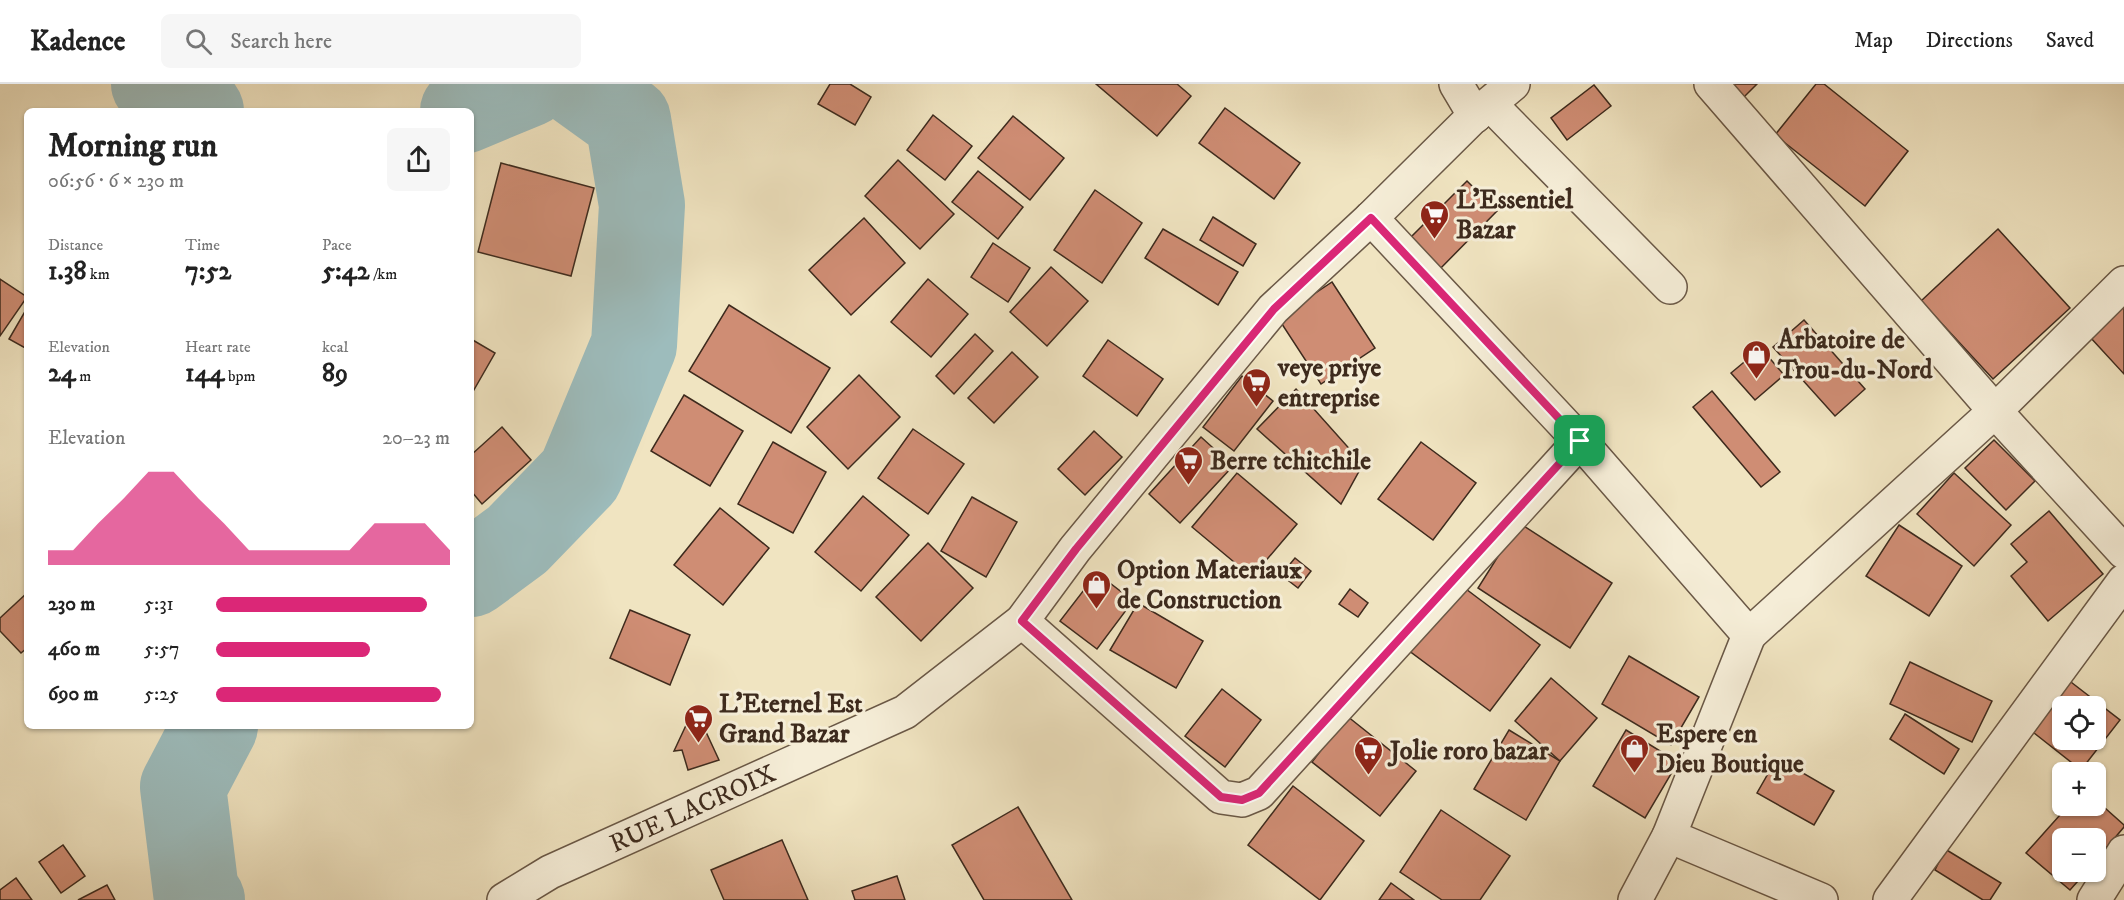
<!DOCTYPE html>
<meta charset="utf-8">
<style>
:root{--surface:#fff;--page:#f6f6f6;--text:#222;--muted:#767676;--line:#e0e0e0;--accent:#db2777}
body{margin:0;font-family:"IM FELL DW Pica",serif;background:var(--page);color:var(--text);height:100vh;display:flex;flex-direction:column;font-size:22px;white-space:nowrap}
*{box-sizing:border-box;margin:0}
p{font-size:20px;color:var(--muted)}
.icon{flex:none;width:33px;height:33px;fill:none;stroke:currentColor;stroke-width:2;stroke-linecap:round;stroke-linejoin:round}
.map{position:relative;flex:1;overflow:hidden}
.details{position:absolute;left:24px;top:24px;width:450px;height:621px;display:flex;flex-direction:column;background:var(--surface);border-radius:9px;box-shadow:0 2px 4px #0004}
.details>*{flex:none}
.buttons{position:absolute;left:2052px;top:612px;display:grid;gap:12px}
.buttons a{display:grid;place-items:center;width:54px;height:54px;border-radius:9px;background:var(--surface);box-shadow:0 2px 4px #0004;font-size:30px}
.pin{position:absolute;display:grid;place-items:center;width:51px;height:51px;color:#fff;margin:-26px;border-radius:12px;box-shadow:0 3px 9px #0006}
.round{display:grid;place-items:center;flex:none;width:63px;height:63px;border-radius:9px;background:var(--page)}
.headline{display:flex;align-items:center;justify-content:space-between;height:102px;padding:0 24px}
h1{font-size:33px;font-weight:700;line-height:45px}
.stats{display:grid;grid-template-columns:repeat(3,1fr);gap:9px;height:102px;padding:6px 24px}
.stats div{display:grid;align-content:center}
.stats b{font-size:26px;font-weight:700}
.stats small{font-size:16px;font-weight:400}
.stats p{font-size:16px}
.chart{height:168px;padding:12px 24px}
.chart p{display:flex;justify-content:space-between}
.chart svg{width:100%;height:108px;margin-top:6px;fill:var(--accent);opacity:.7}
ul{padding:0 24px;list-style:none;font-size:20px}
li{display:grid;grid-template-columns:96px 72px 1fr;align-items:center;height:45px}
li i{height:15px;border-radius:8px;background:var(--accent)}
header{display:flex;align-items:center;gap:36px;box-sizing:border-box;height:84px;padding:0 30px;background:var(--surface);border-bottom:2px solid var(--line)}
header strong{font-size:28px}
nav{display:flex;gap:33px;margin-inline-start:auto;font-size:21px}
.search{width:420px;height:54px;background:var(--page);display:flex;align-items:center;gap:15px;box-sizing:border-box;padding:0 21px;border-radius:9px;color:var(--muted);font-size:22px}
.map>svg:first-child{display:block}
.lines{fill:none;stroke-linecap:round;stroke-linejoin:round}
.river{stroke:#9dbcbc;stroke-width:86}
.building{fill:#cf8d74;stroke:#3d2a1d;stroke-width:1.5;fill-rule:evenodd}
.minor-casing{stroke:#6a5846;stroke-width:36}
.minor{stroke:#f5edd7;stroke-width:33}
.route-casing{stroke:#fff;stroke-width:12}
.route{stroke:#db2777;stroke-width:8}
.labels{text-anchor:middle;stroke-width:6;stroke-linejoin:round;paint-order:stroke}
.poi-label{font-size:26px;font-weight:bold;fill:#3d2a1d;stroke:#f5edd7;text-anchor:start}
.street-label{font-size:26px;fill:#3d2a1d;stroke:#f5edd7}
</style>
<header>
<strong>Kadence</strong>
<div class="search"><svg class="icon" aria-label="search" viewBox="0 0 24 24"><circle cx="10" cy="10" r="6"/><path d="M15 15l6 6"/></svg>Search here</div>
<nav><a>Map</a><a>Directions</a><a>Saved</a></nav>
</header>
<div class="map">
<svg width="2124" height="816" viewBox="0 0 2124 816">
<rect width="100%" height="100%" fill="#f0e4c1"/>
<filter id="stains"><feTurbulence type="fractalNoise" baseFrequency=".00333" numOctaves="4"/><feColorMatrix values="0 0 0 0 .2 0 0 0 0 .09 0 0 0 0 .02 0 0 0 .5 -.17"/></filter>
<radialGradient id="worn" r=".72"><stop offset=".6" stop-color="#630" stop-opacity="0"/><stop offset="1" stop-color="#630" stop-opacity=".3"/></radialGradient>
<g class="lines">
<g class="river">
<path d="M 154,0 L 201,27"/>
<path d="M 463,27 L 528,0"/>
<path d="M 471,490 L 517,456 L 580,391 L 634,261 L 642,121 L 628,36 L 578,0"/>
<path d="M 202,816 L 196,808 L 183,703 L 215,642"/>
</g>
</g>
<g class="building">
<path d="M 830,0 L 850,0 L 871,13 L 855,41 L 818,20 Z"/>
<path d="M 1096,0 L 1177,0 L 1191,12 L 1157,52 Z"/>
<path d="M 1731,0 L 1757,0 L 1743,14 Z"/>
<path d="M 1816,0 L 1824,0 L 1908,67 L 1865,122 L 1775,51 Z"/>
<path d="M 1594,1 L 1611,22 L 1567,56 L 1551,34 Z"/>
<path d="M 1225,24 L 1300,79 L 1274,115 L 1199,59 Z"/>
<path d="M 933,31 L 972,62 L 945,96 L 907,66 Z"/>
<path d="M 1013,32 L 1064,74 L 1030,116 L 978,74 Z"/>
<path d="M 898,76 L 954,130 L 920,165 L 865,112 Z"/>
<path d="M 501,79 L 594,104 L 571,192 L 478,168 Z"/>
<path d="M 978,87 L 1023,123 L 998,155 L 952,118 Z"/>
<path d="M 1467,97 L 1497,127 L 1436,189 L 1405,159 Z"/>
<path d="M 1095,106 L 1142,139 L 1102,199 L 1054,166 Z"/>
<path d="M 1213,133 L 1256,160 L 1243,182 L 1200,156 Z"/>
<path d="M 864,134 L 905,179 L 851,231 L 809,186 Z"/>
<path d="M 1163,145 L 1238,188 L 1218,221 L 1145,174 Z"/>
<path d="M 1998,145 L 2070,224 L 1993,295 L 1921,217 Z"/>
<path d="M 993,159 L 1030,184 L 1008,218 L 971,193 Z"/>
<path d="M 1051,183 L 1088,217 L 1047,262 L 1010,228 Z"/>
<path d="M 0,195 L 27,213 L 0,252 Z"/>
<path d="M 928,195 L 968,230 L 931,273 L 891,238 Z"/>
<path d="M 1332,198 L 1375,264 L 1321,300 L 1278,234 Z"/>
<path d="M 729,221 L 830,284 L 791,349 L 689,287 Z"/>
<path d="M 2124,221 L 2124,290 L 2090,253 Z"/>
<path d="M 27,224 L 27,265 L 9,255 Z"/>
<path d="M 1804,236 L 1865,305 L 1835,332 L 1773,263 Z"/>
<path d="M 975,250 L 993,267 L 954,310 L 936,292 Z"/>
<path d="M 471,255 L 495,269 L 471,311 Z"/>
<path d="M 1108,256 L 1163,295 L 1137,332 L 1083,292 Z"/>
<path d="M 1761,264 L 1784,291 L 1755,316 L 1731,289 Z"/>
<path d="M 1012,268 L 1038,293 L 994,339 L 968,314 Z"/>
<path d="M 859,291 L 900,333 L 848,385 L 807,343 Z"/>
<path d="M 1242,292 L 1273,317 L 1234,367 L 1203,343 Z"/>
<path d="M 1296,305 L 1363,380 L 1341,420 L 1257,345 Z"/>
<path d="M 1712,307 L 1780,388 L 1761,403 L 1693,323 Z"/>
<path d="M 684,311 L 743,347 L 710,402 L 651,367 Z"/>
<path d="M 502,343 L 531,376 L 482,420 L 471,407 L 471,371 Z"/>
<path d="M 913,345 L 964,380 L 928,430 L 878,394 Z"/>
<path d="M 1094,347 L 1122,373 L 1085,411 L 1058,385 Z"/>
<path d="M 1201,353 L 1233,382 L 1180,439 L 1149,410 Z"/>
<path d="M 1994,356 L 2035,397 L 2006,426 L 1965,384 Z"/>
<path d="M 773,358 L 826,388 L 793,449 L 738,420 Z"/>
<path d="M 1421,358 L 1476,399 L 1433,456 L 1378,415 Z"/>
<path d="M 1237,389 L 1297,440 L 1252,493 L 1192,443 Z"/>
<path d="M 1954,389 L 2011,441 L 1974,482 L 1917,430 Z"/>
<path d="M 863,412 L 909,451 L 861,507 L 815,468 Z"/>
<path d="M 972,413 L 1017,438 L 986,493 L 941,467 Z"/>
<path d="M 720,424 L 769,464 L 723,521 L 674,481 Z"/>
<path d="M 2049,427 L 2103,490 L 2048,537 L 2011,492 L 2027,478 L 2011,460 Z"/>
<path d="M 1519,439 L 1612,499 L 1570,564 L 1478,504 Z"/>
<path d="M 1899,441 L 1962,482 L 1929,532 L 1866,492 Z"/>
<path d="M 928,459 L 973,504 L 921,557 L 876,513 Z"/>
<path d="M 1295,474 L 1311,487 L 1298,504 L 1281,491 Z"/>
<path d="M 1097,489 L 1133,517 L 1097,565 L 1060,537 Z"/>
<path d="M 1458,499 L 1540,561 L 1490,627 L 1408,566 Z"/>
<path d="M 1350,505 L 1368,519 L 1358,533 L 1339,520 Z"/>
<path d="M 27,509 L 27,564 L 21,569 L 0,547 L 0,534 Z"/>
<path d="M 1138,519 L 1203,557 L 1176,604 L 1110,566 Z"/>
<path d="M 630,526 L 690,551 L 670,601 L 610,574 Z"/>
<path d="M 1629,572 L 1699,613 L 1671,661 L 1602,620 Z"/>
<path d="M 1910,578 L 1992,617 L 1972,658 L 1890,620 Z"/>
<path d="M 1551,594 L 1597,634 L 1560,677 L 1515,637 Z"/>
<path d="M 2067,595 L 2120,636 L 2081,686 L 2029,645 ZM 2062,622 L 2096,622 L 2096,656 L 2062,656 Z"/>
<path d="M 1222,605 L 1261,636 L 1225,683 L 1185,652 Z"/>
<path d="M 1905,630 L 1959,665 L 1944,690 L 1890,655 Z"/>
<path d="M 1347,632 L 1416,687 L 1380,732 L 1312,678 Z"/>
<path d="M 688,637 L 706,648 L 719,676 L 688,686 L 682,666 L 674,667 Z"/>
<path d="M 1509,646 L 1560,677 L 1526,736 L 1474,705 Z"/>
<path d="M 1626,646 L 1678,678 L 1645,734 L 1593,702 Z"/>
<path d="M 1777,674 L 1834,707 L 1814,741 L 1757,709 Z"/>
<path d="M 1293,702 L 1364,757 L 1320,816 L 1248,761 Z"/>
<path d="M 2096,716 L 2124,741 L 2124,743 L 2096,776 L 2096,754 L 2062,754 L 2062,788 L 2086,788 L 2070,806 L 2026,769 L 2068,722 L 2096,722 Z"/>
<path d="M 1018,723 L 1072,816 L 984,816 L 952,761 Z"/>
<path d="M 1441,726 L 1510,772 L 1480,816 L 1442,816 L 1400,788 Z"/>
<path d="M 782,756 L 808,816 L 724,816 L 711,786 Z"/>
<path d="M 63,761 L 85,792 L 61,809 L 39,778 Z"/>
<path d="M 1945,765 L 2001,799 L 1990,816 L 1983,816 L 1935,786 Z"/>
<path d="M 897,792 L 905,816 L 855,816 L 852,807 Z"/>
<path d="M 16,794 L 32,816 L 0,816 L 0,806 Z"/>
<path d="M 1391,799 L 1414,816 L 1379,816 Z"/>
<path d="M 107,801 L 115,816 L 78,816 Z"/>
</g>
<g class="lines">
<defs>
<g id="minor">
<path d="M 1456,0 L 1475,32"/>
<path d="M 1711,0 L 1995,327 L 2124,468"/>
<path d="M 1490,20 L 1670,203"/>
<path d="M 1371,134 L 1580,357 L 1749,551 L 1669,752 L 1821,816"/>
<path d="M 1022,537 L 1221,713 L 1242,716 L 1259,709 L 1580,357"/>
<path d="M 1749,551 L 1995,327 L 2124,199"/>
<path id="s1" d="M 504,816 L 550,788 L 905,628 L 1022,537 L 1075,465 L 1273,225 L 1371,134 L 1471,35 L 1513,0"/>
<path d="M 1635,816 L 1669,752"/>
<path d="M 1890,816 L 2124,497"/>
<path d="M 2094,816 L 2124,768"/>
</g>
</defs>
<use href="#minor" class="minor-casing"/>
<use href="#minor" class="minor"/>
</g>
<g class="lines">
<defs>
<path id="route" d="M 1371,134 L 1580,357 L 1259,709 L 1242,716 L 1221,713 L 1022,537 L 1076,465 L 1274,225 Z"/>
</defs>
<use href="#route" class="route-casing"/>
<use href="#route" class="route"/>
</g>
<defs>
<symbol id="supermarket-pin" viewBox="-11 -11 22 30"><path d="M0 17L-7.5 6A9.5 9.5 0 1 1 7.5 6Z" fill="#8f2418" stroke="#f5edd7"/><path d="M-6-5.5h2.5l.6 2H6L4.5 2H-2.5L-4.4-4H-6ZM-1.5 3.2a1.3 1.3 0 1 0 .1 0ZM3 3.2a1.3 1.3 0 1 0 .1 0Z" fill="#fff"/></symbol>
<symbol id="shop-pin" viewBox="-11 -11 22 30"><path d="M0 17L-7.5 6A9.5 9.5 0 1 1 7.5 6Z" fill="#8f2418" stroke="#f5edd7"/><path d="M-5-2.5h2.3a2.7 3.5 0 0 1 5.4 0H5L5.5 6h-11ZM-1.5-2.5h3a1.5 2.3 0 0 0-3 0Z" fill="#fff"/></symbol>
</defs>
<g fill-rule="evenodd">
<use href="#supermarket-pin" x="1418" y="114" width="33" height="45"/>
<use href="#shop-pin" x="1740" y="254" width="33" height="45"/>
<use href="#supermarket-pin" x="1240" y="282" width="33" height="45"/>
<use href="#supermarket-pin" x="1172" y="360" width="33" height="45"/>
<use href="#shop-pin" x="1080" y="484" width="33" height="45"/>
<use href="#supermarket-pin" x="682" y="618" width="33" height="45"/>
<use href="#shop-pin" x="1618" y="648" width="33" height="45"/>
<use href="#supermarket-pin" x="1352" y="650" width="33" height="45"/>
</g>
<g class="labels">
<g class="poi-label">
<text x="1456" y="124">L'Essentiel<tspan x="1456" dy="30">Bazar</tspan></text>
<text x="1778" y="264">Arbatoire de<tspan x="1778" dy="30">Trou-du-Nord</tspan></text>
<text x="1278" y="292">veye priye<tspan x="1278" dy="30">entreprise</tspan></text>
<text x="1210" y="385">Berre tchitchile</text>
<text x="1117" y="494">Option Materiaux<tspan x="1117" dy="30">de Construction</tspan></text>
<text x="719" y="628">L'Eternel Est<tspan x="719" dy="30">Grand Bazar</tspan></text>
<text x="1656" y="658">Espere en<tspan x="1656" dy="30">Dieu Boutique</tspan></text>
<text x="1390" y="675">Jolie roro bazar</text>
</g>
<g class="street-label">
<text dy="9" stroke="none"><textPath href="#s1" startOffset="210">RUE LACROIX</textPath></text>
</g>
</g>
<rect width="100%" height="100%" filter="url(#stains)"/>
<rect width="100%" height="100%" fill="url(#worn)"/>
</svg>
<div class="buttons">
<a><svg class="icon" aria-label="locate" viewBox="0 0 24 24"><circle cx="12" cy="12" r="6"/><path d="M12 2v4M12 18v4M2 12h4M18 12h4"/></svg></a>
<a>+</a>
<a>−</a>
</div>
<div class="pin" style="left:1580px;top:357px;background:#1e9e55"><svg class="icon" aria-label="arrive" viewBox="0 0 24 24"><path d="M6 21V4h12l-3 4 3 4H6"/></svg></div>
<section class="details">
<div class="headline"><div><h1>Morning run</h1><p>06:56 · 6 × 230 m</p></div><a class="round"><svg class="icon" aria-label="share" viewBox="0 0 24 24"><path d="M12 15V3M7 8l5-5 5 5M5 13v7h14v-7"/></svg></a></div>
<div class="stats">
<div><p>Distance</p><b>1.38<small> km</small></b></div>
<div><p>Time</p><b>7:52</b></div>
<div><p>Pace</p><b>5:42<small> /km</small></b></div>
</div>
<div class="stats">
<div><p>Elevation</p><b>24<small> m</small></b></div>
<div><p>Heart rate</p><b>144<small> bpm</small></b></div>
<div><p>kcal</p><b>89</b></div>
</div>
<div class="chart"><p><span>Elevation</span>20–23 m</p>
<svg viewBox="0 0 160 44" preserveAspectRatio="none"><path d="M0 44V38L10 38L20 27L30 17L40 6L50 6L60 17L70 27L80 38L90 38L100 38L110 38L120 38L130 27L140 27L150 27L160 38V44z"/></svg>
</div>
<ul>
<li><b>230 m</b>5:31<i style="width:90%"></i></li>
<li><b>460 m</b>5:57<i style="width:66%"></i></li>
<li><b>690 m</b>5:25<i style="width:96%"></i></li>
</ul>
</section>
</div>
